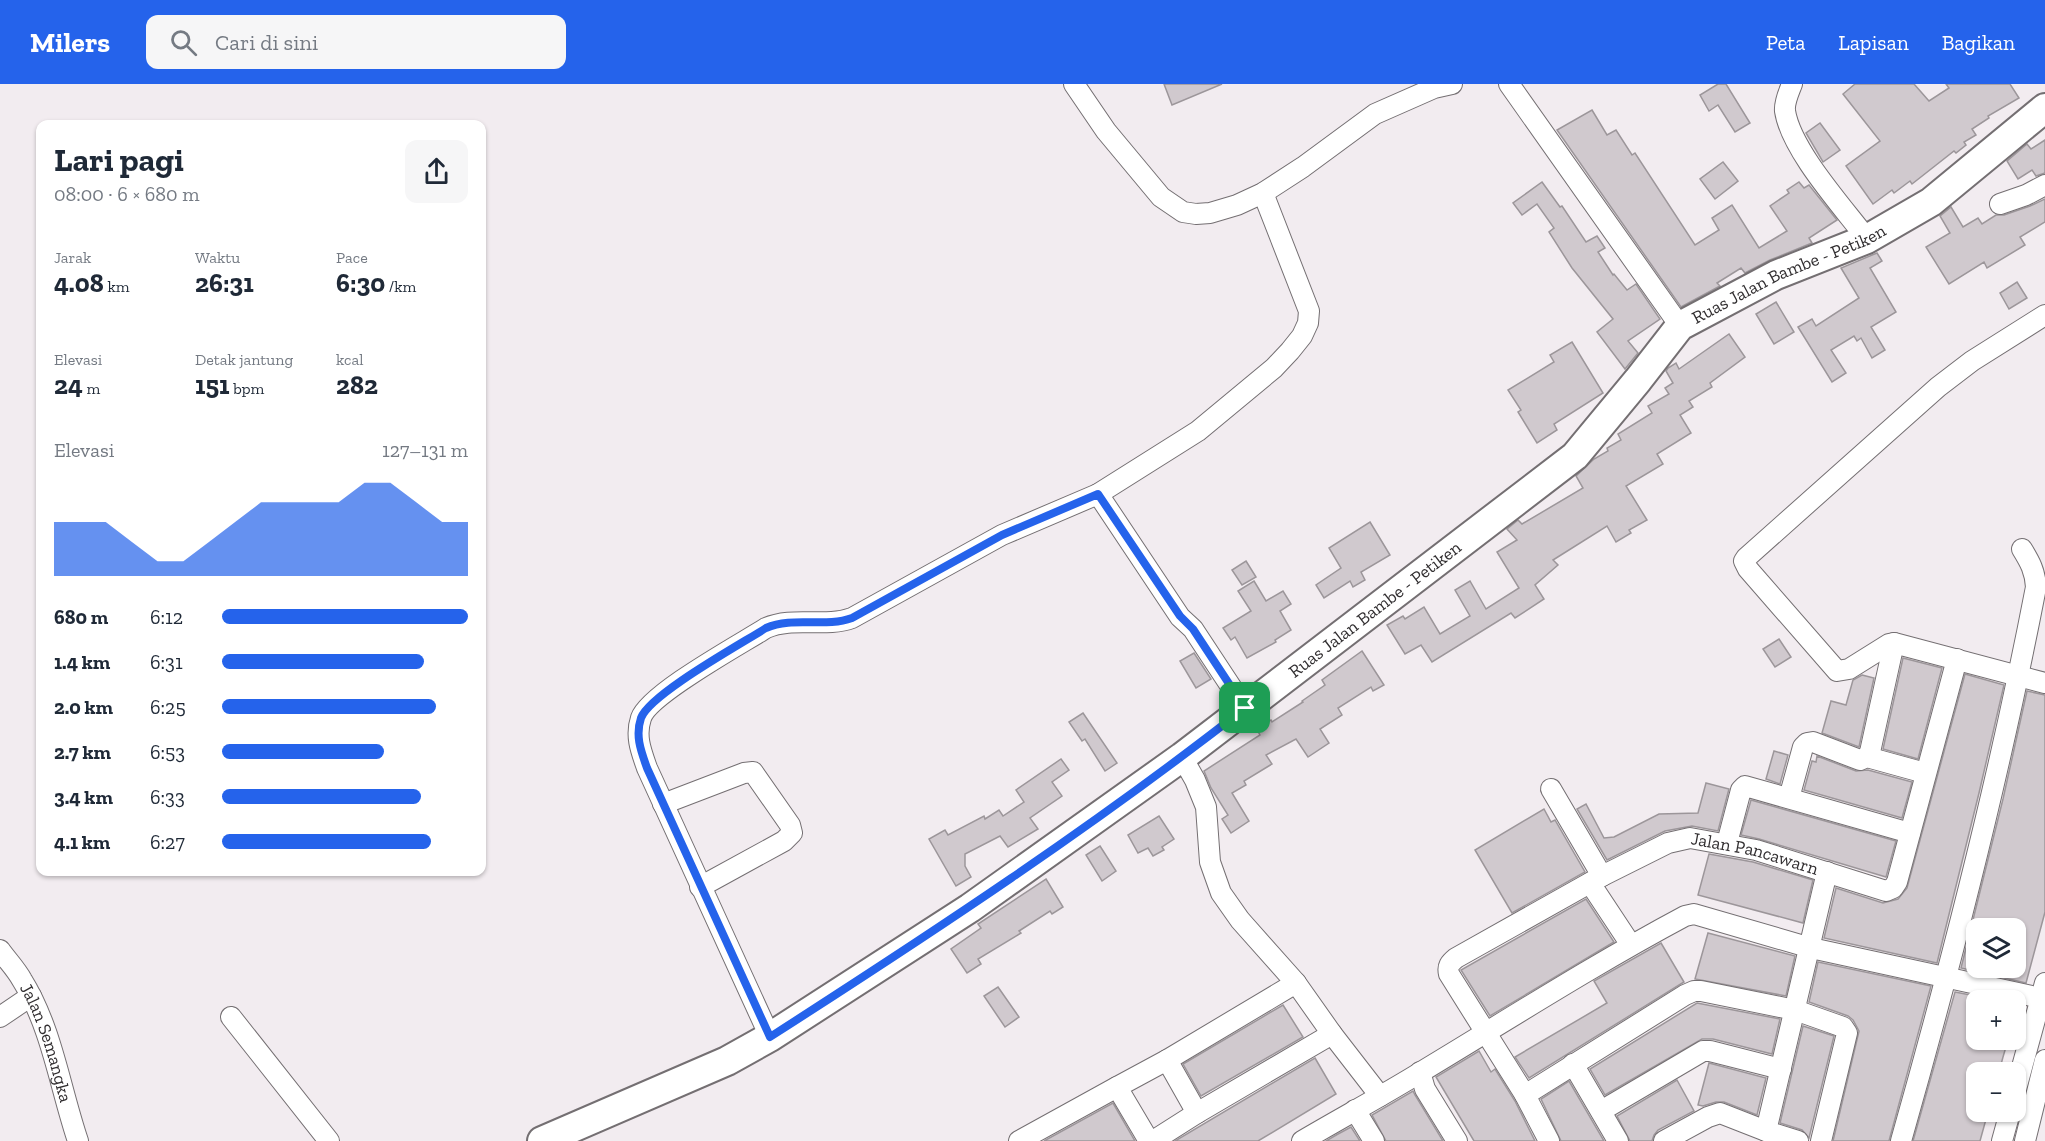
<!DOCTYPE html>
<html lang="id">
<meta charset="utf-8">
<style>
:root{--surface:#fff;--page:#f6f6f7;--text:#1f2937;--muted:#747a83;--accent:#2563eb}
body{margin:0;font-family:"Zilla Slab",serif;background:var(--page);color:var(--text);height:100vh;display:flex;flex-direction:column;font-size:22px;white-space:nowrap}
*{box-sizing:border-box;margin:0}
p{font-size:20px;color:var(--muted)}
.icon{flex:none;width:33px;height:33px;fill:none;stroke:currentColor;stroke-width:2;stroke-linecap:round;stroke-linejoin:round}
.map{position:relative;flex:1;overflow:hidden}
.drawer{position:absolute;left:36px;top:36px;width:450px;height:756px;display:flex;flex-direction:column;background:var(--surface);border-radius:12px;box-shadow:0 2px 4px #0004}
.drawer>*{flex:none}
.fabs{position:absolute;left:1966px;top:834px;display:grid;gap:12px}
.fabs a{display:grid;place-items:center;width:60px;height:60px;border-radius:12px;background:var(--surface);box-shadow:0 2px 4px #0004;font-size:30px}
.pin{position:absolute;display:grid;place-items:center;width:51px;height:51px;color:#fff;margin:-26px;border-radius:12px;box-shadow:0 3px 9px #0006}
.round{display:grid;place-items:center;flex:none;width:63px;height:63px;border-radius:12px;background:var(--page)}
.head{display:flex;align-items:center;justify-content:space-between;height:102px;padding:0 18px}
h1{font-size:33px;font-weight:800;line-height:45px}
.metrics{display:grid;grid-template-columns:repeat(3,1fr);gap:9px;height:102px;padding:6px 18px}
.metrics div{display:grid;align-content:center}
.metrics b{font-size:26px;font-weight:800}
.metrics small{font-size:16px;font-weight:400}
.metrics p{font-size:16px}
.chart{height:168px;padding:12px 18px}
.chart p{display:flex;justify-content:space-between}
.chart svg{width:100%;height:108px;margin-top:6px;fill:var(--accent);opacity:.7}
ul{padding:0 18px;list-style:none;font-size:20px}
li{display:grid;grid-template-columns:96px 72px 1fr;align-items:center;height:45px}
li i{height:15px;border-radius:8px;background:var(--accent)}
header{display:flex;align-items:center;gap:36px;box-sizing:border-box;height:84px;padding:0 30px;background:var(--accent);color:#fff}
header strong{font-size:28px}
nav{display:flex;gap:33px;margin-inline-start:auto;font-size:21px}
.search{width:420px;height:54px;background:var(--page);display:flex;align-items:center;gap:15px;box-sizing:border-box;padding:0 21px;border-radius:12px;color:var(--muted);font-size:22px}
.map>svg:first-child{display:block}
.building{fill:#d0c9ce;stroke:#9c969a;stroke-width:1.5;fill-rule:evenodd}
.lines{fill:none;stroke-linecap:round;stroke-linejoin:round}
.street-casing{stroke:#746f72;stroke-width:22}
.secondary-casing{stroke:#746f72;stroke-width:32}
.street{stroke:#fff;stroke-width:20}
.secondary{stroke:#fff;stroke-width:28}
.route-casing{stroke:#fff;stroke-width:12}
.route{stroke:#2563eb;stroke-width:8}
.labels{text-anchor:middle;stroke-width:4.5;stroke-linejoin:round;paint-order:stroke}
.street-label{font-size:18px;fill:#312e30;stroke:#f2ecf0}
</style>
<header>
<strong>Milers</strong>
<div class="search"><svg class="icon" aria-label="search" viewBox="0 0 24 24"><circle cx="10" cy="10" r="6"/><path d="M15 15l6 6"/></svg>Cari di sini</div>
<nav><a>Peta</a><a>Lapisan</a><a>Bagikan</a></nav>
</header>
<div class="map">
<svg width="2045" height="1057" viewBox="0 0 2045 1057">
<rect width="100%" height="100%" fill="#f2ecf0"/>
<g class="building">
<path d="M 1164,0 L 1222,0 L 1172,21 Z"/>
<path d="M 1718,0 L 1726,0 L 1750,39 L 1735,48 L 1718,21 L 1709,27 L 1700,11 Z"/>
<path d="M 1855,0 L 1914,0 L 1929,17 L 1949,4 L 1946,0 L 2010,0 L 2019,14 L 1988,32 L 1989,34 L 1972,45 L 1976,51 L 1964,58 L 1966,61 L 1956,69 L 1954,67 L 1912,100 L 1910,97 L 1894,109 L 1892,106 L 1873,120 L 1846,82 L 1880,57 L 1843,10 Z"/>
<path d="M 1592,26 L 1607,51 L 1616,46 L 1632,71 L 1635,69 L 1695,161 L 1719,146 L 1712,134 L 1732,121 L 1759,164 L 1787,147 L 1770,122 L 1789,109 L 1787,106 L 1799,98 L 1804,104 L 1809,101 L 1837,136 L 1809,154 L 1812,159 L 1770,176 L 1745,189 L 1741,184 L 1717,199 L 1720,202 L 1681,223 L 1557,46 Z"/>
<path d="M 1820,39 L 1840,66 L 1823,78 L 1806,49 Z"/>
<path d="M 2045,56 L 2045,89 L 2036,92 L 2032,86 L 2018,95 L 2007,77 L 2027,60 L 2031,65 Z"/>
<path d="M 1723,78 L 1738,97 L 1715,115 L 1700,95 Z"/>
<path d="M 1542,98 L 1560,123 L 1562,122 L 1586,158 L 1597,152 L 1605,164 L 1598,168 L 1613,191 L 1614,190 L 1627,206 L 1636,200 L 1660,235 L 1628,257 L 1638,269 L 1625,285 L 1597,248 L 1613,235 L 1572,184 L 1549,148 L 1554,144 L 1537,120 L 1522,131 L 1513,119 Z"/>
<path d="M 2045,115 L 2045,138 L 2020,153 L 2025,161 L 1987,184 L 1984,178 L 1949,200 L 1926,163 L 1950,149 L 1940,132 L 1951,123 L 1963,143 L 1978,134 L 1982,140 L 1996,131 L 2004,131 L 2030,122 Z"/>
<path d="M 1877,169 L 1882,177 L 1870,184 L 1896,228 L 1871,243 L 1885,266 L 1872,274 L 1861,254 L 1857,257 L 1854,252 L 1831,266 L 1846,289 L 1832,298 L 1798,243 L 1812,235 L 1816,242 L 1859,214 L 1841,184 Z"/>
<path d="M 2017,198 L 2027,214 L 2009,225 L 2000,209 Z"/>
<path d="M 1776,218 L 1794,248 L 1774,260 L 1756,230 Z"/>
<path d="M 1729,250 L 1745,273 L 1710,299 L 1712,303 L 1689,317 L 1693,323 L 1680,331 L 1691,349 L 1657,370 L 1663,380 L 1626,402 L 1647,436 L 1629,446 L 1631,449 L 1616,458 L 1607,442 L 1553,476 L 1558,481 L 1535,501 L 1544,515 L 1515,534 L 1511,529 L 1432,578 L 1421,561 L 1405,570 L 1387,541 L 1403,532 L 1405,535 L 1424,523 L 1440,550 L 1470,532 L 1455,506 L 1470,497 L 1486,525 L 1519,504 L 1497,468 L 1517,456 L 1507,445 L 1518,436 L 1522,440 L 1583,404 L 1576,392 L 1594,375 L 1608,367 L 1607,364 L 1621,356 L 1618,350 L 1652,329 L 1648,322 L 1669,310 L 1665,304 L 1673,299 L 1666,287 L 1668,284 L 1676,279 L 1679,285 Z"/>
<path d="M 1572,258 L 1603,309 L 1554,340 L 1557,346 L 1537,359 L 1518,328 L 1521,326 L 1508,306 L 1554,278 L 1550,271 Z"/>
<path d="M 1370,438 L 1390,471 L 1361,488 L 1365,496 L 1353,503 L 1350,497 L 1324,514 L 1316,501 L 1341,484 L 1329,464 Z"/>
<path d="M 1246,477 L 1256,493 L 1242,501 L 1232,486 Z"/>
<path d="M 1254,497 L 1266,517 L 1283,507 L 1291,520 L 1280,527 L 1291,546 L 1275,556 L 1276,558 L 1247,574 L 1235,553 L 1231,556 L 1223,544 L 1251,527 L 1238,507 Z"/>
<path d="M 1779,555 L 1791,573 L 1775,583 L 1763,565 Z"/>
<path d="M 1362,567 L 1384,601 L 1373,607 L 1371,603 L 1338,624 L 1342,631 L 1320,645 L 1329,659 L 1308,673 L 1296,655 L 1266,671 L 1272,680 L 1244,697 L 1246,701 L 1232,709 L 1249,737 L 1231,749 L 1222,735 L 1228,731 L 1211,704 L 1204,687 L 1260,651 L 1256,644 L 1271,636 L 1272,638 L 1303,618 L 1302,617 L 1325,601 L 1322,596 Z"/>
<path d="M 1194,569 L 1211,595 L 1196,604 L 1180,577 Z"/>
<path d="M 1903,574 L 1942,584 L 1918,675 L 1883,665 Z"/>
<path d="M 1965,590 L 2004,601 L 1979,709 L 1937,879 L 1824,854 L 1836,804 L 1883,819 L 1898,815 L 1907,804 Z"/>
<path d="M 1862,591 L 1874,594 L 1859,663 L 1822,649 L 1831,617 L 1846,621 L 1853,596 Z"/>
<path d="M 2027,607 L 2045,611 L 2045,828 L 2026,899 L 1961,884 L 2003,715 ZM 1977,844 L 2016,844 L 2016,884 L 1977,884 Z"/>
<path d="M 1083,629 L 1117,679 L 1105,687 L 1085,655 L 1082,657 L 1069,638 Z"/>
<path d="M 1774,667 L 1788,671 L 1780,700 L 1766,695 Z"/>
<path d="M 1817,672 L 1856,687 L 1868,686 L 1912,698 L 1902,734 L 1804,706 L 1812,677 L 1816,678 Z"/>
<path d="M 1061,675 L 1069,686 L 1052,698 L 1062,712 L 1030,734 L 1038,745 L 1008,763 L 1000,752 L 965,770 L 965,782 L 971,793 L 956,802 L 929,755 L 945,746 L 948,751 L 984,732 L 985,735 L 999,726 L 1003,732 L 1024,718 L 1016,706 Z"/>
<path d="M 1706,699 L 1729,705 L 1718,747 L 1692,742 L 1665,747 L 1607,776 L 1577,725 L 1586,720 L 1604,754 L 1614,753 L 1659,730 L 1698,729 Z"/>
<path d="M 1751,716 L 1896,757 L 1886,793 L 1759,755 L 1741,751 Z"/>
<path d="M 1544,725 L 1551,738 L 1555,736 L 1585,788 L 1512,829 L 1475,766 Z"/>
<path d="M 1159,732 L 1174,755 L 1162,763 L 1164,766 L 1153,772 L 1148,764 L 1138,769 L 1128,751 Z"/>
<path d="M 1100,762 L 1116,787 L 1102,797 L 1086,771 Z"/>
<path d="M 1709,770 L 1753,778 L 1813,796 L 1803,839 L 1698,811 Z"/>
<path d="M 1046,795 L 1063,823 L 1052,830 L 1050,827 L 1019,847 L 1021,849 L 978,875 L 981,880 L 967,889 L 951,865 L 981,844 L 978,840 Z"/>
<path d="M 1586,815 L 1614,858 L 1490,932 L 1461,886 Z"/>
<path d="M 1708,849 L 1795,872 L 1786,912 L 1695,895 Z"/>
<path d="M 1661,859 L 1684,898 L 1529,994 L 1515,973 L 1607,919 L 1594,897 Z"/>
<path d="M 1818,878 L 1931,902 L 1889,1057 L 1833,1057 L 1859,947 L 1853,936 L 1848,932 L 1809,918 Z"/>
<path d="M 998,903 L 1019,933 L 1005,943 L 984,912 Z"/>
<path d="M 1955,908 L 1996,916 L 1977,916 L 1977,956 L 2008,956 L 2003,973 L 1999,988 L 1977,988 L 1977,1028 L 1988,1028 L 1980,1057 L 1913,1057 Z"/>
<path d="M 1697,919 L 1780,935 L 1772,970 L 1713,955 L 1702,955 L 1605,1011 L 1590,985 Z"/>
<path d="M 1283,921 L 1303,953 L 1201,1012 L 1183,980 Z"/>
<path d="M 1803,942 L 1834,952 L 1809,1054 L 1802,1046 L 1780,1039 Z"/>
<path d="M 1479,967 L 1491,988 L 1495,985 L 1515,1017 L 1535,1057 L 1474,1057 L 1436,993 Z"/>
<path d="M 1315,974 L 1336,1010 L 1258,1057 L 1175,1057 Z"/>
<path d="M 1709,979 L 1766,994 L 1757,1031 L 1724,1018 L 1716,1018 L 1703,1022 L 1698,1021 Z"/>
<path d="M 1677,996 L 1694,1027 L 1658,1046 L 1654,1051 L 1652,1057 L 1630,1057 L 1617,1032 Z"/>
<path d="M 1569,997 L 1604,1057 L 1561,1057 L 1541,1015 Z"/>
<path d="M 1413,1007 L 1415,1011 L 1443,1057 L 1386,1057 L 1372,1031 Z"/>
<path d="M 1113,1019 L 1135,1057 L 1044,1057 Z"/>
<path d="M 1351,1043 L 1360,1057 L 1326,1057 L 1338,1050 Z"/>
</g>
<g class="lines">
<defs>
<g id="street">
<path d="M 1074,0 L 1106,47 L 1161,113 L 1183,128 L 1196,130 L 1210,129 L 1237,121 L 1263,109 L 1303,83 L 1375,30 L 1434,4 L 1452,0"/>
<path d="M 1509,0 L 1680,242"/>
<path d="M 1792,0 C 1789,8 1784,18 1785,27 C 1791,66 1842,122 1867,155"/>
<path d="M 2000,120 L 2026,111 L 2045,101"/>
<path d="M 1098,410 L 1180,533 L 1193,545 L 1245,624"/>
<path d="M 1894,559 L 1889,560 L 1849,585 L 1837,587 L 1748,485 L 1744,477 L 1746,474 L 1938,303 L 1972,277 L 2045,231"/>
<path d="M 1182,673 L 1195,696 L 1206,723 L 1210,778 L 1221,809 L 1240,836 L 1296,899 L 1332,950 L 1380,1012"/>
<path d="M 1867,673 L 1870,668 L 1894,559 L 2045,599"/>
<path d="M 1551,705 L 1602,792"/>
<path d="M 1789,714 L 1803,663 L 1807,659 L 1813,658 L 1860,676 L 1867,673 L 1925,689"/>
<path d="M 663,720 L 744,689 L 753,688 L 790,741 L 792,749 L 784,757 L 700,803"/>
<path d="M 1727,759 L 1741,706 L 1745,702 L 1910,749"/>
<path d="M 1590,799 L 1631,861"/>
<path id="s1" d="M 0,866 C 7,876 16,885 22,896 C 52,944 60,1004 78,1057"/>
<path d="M 0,933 L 31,912"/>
<path d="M 231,933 L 329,1057"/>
<path d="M 770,953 L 647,684 C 641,667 635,652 641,634 C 649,610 741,560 766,544 C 793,532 825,544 852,534 L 1002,451 L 1098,410 L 1198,347 L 1274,284 L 1290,267 L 1302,252 L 1308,239 L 1309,227 L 1263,109"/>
<path d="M 1167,976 L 1197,1029"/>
<path d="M 1573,980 L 1618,1057"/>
<path d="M 1420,988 L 1425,1005 L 1457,1057"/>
<path d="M 2016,1005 L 2045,899"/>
<path d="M 1525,1011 L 1685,911 L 1694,907 L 1701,907 L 1795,926 L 1843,943 L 1847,949 L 1821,1057"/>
<path d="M 1355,1026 L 1374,1057"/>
<path d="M 1601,1027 L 1703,967 L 1710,967 L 1781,985"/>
<path d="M 1766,1047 L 1827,788"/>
<path d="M 1019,1057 L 1117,1003"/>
<path d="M 1149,1057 L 1117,1003 L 1167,976 L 1296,899"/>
<path d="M 1153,1057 L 1197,1029 L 1332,950"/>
<path d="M 1302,1057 C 1341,1034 1382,1012 1421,988 C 1509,935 1595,880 1685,832 L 1694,830 L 1811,864 L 2045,915"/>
<path id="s2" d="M 1549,1057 L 1525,1011 L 1449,890 C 1447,882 1450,879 1456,874 L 1602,792 L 1668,759 L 1690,754 L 1756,766 L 1886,807 L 1893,804 L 1897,798 L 1957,575"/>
<path d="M 1664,1057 L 1708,1033 L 1720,1029 L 1766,1047 L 1798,1057"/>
<path d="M 1901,1057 C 1953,874 2000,690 2036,503 C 2035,487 2030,478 2022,465"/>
<path d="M 2002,1057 L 2010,1028"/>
<path d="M 2025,1057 L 2045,976"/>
</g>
<g id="secondary">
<path id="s3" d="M 542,1057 L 727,977 L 770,953 L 970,824 L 1182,673 L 1575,372 L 1638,296 L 1680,242 L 1776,191 L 1867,155 L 1931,118 L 2045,24"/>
</g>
</defs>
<use href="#street" class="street-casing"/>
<use href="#secondary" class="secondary-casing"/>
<use href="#street" class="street"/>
<use href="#secondary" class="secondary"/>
</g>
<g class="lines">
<defs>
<path id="route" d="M 1098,410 L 1180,532 L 1193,545 L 1245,624 C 1093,743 932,849 770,953 L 647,684 C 641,667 635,652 641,634 C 650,610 741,560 766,544 C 793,532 825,544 852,534 L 1002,451 Z"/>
</defs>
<use href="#route" class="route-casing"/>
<use href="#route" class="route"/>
</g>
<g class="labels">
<g class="street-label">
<text dy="6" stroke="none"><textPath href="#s3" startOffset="1532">Ruas Jalan Bambe - Petiken</textPath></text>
<text dy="6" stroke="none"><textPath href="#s3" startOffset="992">Ruas Jalan Bambe - Petiken</textPath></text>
<text dy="6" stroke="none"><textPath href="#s2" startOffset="544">Jalan Pancawarn</textPath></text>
<text dy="6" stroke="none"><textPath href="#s1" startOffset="105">Jalan Semangka</textPath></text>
</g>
</g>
</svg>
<div class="fabs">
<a><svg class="icon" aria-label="layers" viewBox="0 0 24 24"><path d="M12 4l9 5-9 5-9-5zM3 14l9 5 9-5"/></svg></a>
<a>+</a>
<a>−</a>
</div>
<div class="pin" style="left:1245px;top:624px;background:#1e9e55"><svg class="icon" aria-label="arrive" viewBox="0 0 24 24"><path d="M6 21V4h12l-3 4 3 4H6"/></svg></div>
<section class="drawer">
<div class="head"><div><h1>Lari pagi</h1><p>08:00 · 6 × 680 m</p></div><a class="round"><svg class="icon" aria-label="share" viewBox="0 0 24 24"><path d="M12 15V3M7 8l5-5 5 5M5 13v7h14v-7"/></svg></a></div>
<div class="metrics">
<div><p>Jarak</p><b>4.08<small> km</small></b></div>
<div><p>Waktu</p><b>26:31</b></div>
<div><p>Pace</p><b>6:30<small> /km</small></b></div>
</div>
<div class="metrics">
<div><p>Elevasi</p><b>24<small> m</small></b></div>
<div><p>Detak jantung</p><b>151<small> bpm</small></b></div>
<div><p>kcal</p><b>282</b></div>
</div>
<div class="chart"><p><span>Elevasi</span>127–131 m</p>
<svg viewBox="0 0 160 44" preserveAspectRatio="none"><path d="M0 44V22L10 22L20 22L30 30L40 38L50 38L60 30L70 22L80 14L90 14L100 14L110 14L120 6L130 6L140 14L150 22L160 22V44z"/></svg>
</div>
<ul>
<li><b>680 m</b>6:12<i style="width:100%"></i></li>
<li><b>1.4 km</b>6:31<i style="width:82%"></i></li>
<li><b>2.0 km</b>6:25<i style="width:87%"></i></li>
<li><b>2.7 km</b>6:53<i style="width:66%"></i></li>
<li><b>3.4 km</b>6:33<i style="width:81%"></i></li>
<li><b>4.1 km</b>6:27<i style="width:85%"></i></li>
</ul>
</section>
</div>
